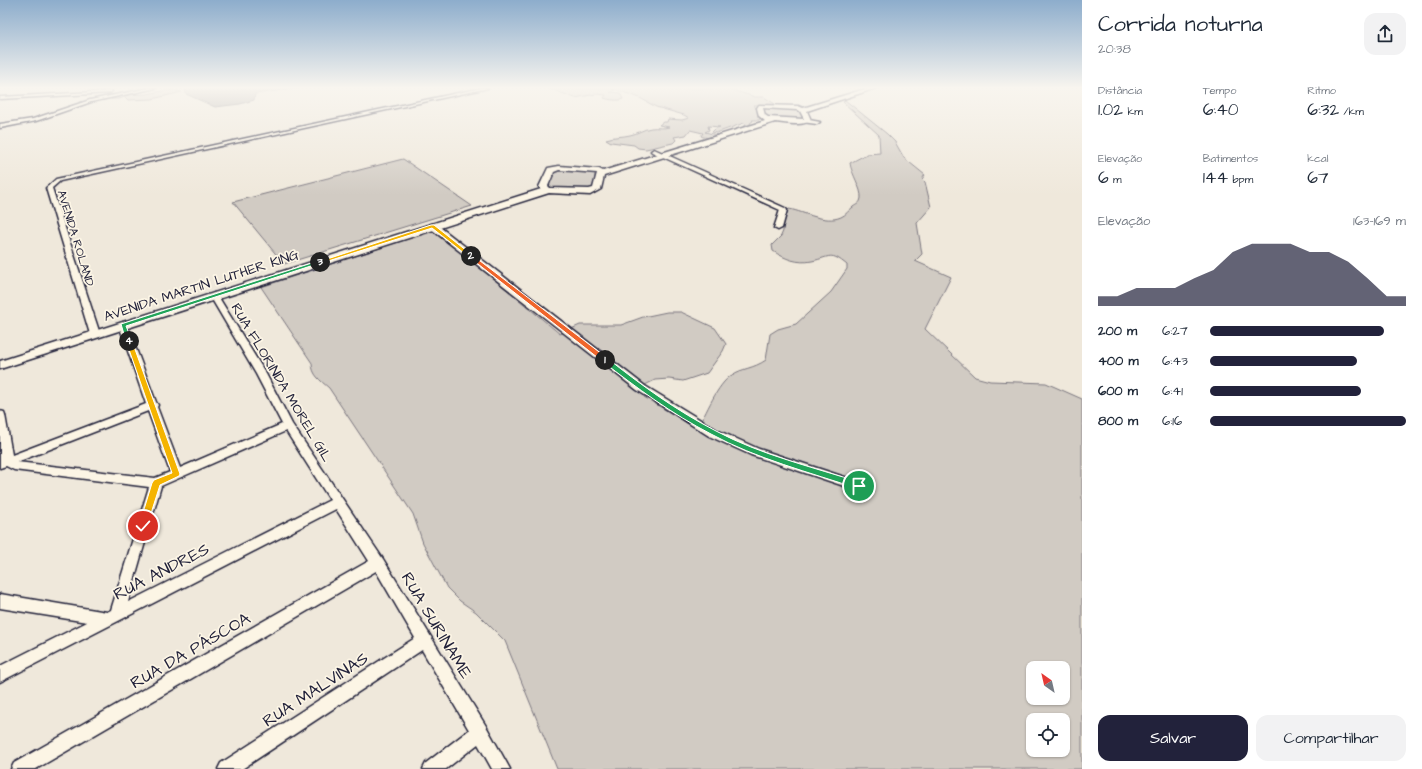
<!DOCTYPE html>
<html lang="pt">
<meta charset="utf-8">
<style>
:root{--surface:#fff;--page:#f2f2f3;--text:#1f2937;--muted:#747a83;--accent:#22223b}
body{margin:0;font-family:"Architects Daughter",sans-serif;background:var(--page);color:var(--text);height:100vh;display:flex;flex-direction:column;font-size:15px;white-space:nowrap}
*{box-sizing:border-box;margin:0}
p{font-size:13px;color:var(--muted)}
.icon{flex:none;width:22px;height:22px;fill:none;stroke:currentColor;stroke-width:2;stroke-linecap:round;stroke-linejoin:round}
.map{position:relative;flex:1;overflow:hidden}
.details{display:flex;flex-direction:column;background:var(--surface);width:340px}
.details>*{flex:none}
.needle{width:26px;rotate:326deg}
.tools{position:absolute;left:1026px;top:661px;display:grid;gap:8px}
.tools a{display:grid;place-items:center;width:44px;height:44px;border-radius:8px;background:var(--surface);box-shadow:0 1px 3px #0004;font-size:20px}
.pin{position:absolute;display:grid;place-items:center;width:34px;height:34px;color:#fff;margin:-17px;border:2px solid #fff;border-radius:50%;box-shadow:0 1px 4px #0007}
.km{position:absolute;width:20px;height:20px;margin:-10px;border-radius:50%;background:#222;color:#fff;font-size:11px;line-height:20px;text-align:center}
.round{display:grid;place-items:center;flex:none;width:42px;height:42px;border-radius:12px;background:var(--page)}
.head{display:flex;align-items:center;justify-content:space-between;height:68px;padding:0 16px}
h1{font-size:22px;font-weight:600;line-height:30px}
.figures{display:grid;grid-template-columns:repeat(3,1fr);gap:6px;height:68px;padding:4px 16px}
.figures div{display:grid;align-content:center}
.figures b{font-size:17px;font-weight:600}
.figures small{font-size:11px;font-weight:400}
.figures p{font-size:11px}
.chart{height:112px;padding:8px 16px}
.chart p{display:flex;justify-content:space-between}
.chart svg{width:100%;height:72px;margin-top:4px;fill:var(--accent);opacity:.7}
.action{display:flex;gap:8px;margin-top:auto;padding:8px 16px}
.action a{flex:1;height:46px;border-radius:12px;background:var(--accent);color:#fff;font-size:16px;font-weight:600;line-height:46px;text-align:center}
.action a+a{background:var(--page);color:var(--text)}
ul{padding:0 16px;list-style:none;font-size:13px}
li{display:grid;grid-template-columns:64px 48px 1fr;align-items:center;height:30px}
li i{height:10px;border-radius:5px;background:var(--accent)}
main{display:flex;flex:1;min-height:0}
.map>svg:first-child{display:block}
.green{fill:#d1cbc3;stroke:#7a767f;fill-rule:evenodd}
.water{fill:#a6a2a2;stroke:#716f79}
.lines{fill:none;stroke-linecap:round;stroke-linejoin:round}
.minor-casing{stroke:#22223b;stroke-width:3}
.major-casing{stroke:#22223b;stroke-width:3}
.minor{fill:#fcf5e5;fill-rule:evenodd}
.major{fill:#fcf5e5;fill-rule:evenodd}
.split-1{fill:#22a559;stroke:#fff}
.split-2{fill:#f0652b;stroke:#fff}
.split-3{fill:#f5b400;stroke:#fff}
.split-4{fill:#22a559;stroke:#fff}
.split-5{fill:#f5b400;stroke:#fff}
.labels{text-anchor:middle;stroke-width:3.5;stroke-linejoin:round;paint-order:stroke}
.far-street-label{font-size:12px;fill:#22223b;stroke:#fcf5e5}
.street-label{font-size:14px;fill:#22223b;stroke:#fcf5e5}
.near-street-label{font-size:17px;fill:#22223b;stroke:#fcf5e5}
</style>
<main>
<div class="map">
<svg width="1082" height="769" viewBox="0 0 1082 769">
<rect width="100%" height="100%" fill="#efe8db"/>
<filter id="ink" filterUnits="userSpaceOnUse"><feTurbulence type="fractalNoise" baseFrequency=".025" numOctaves="2"/><feDisplacementMap in="SourceGraphic" scale="8" xChannelSelector="R" yChannelSelector="G"/><feConvolveMatrix kernelMatrix="1 2 1 2 8 2 1 2 1" color-interpolation-filters="sRGB"/></filter>
<g filter="url(#ink)">
<g class="green">
<path d="M 548,88 L 606,88 L 615,90 L 610,92 L 620,93 L 623,99 C 619,101 609,100 604,98 L 606,95 L 596,94 L 575,98 Z"/>
<path d="M 612,88 L 726,88 L 755,97 L 764,97 L 775,104 L 773,105 L 754,105 L 761,117 L 759,120 L 752,120 L 753,121 L 750,123 L 751,125 L 748,126 L 744,123 L 716,133 L 712,132 L 716,128 L 720,127 L 708,126 L 709,130 L 705,132 L 717,135 L 717,136 C 712,138 705,138 701,136 L 703,133 L 690,130 L 686,135 L 674,137 L 676,140 L 673,143 L 646,149 L 638,148 L 634,145 L 611,142 L 606,139 C 615,136 622,137 630,135 C 637,134 643,129 651,128 C 657,127 664,129 669,127 L 659,125 L 663,122 L 667,122 L 668,119 L 682,120 L 689,118 L 684,115 L 656,107 L 640,98 Z"/>
<path d="M 167,90 L 182,92 L 152,99 L 128,100 L 125,97 L 119,99 L 111,99 L 125,95 L 147,94 Z"/>
<path d="M 845,100 L 887,134 L 895,142 L 904,158 L 925,175 L 922,179 L 925,182 L 931,207 L 917,223 L 922,254 L 915,261 L 951,277 L 925,329 L 975,377 L 990,381 L 1046,383 L 1082,399 L 1082,769 L 557,769 L 505,641 L 476,612 L 460,601 L 447,588 L 423,543 L 413,514 L 329,388 C 320,380 312,375 312,363 L 261,287 L 435,230 L 560,334 L 580,325 L 621,325 L 643,317 L 667,312 L 681,312 L 715,328 L 726,344 L 723,351 L 707,373 L 683,381 L 669,379 L 655,380 L 645,385 L 643,394 L 644,397 L 697,429 C 706,414 717,384 732,375 C 742,368 753,369 766,360 L 770,334 L 778,329 L 796,324 L 831,292 L 847,269 L 847,265 C 830,251 831,257 812,261 C 798,264 785,259 773,251 L 772,245 L 781,236 L 783,231 L 785,213 L 789,209 C 805,212 825,224 841,217 C 846,215 849,210 853,207 C 857,204 860,204 861,198 C 862,189 851,173 850,163 L 867,154 L 880,153 L 879,135 L 843,102 ZM 1033,668 L 1063,668 L 1063,698 L 1033,698 ZM 1033,720 L 1063,720 L 1063,750 L 1033,750 Z"/>
<path d="M 763,108 L 799,109 L 804,119 L 765,117 Z"/>
<path d="M 403,159 L 472,206 L 284,264 L 233,202 Z"/>
<path d="M 556,169 L 595,173 L 594,188 L 589,190 L 552,188 L 549,185 L 554,170 Z"/>
</g>
<path class="water" d="M 185,88 L 298,88 L 255,94 L 254,100 L 240,104 L 215,107 L 186,94 Z"/>
<g class="lines">
<defs>
<g id="minor">
<path d="M 149,88 L 156,88 L 91,102 L 36,121 L 0,128 L 0,124 L 33,119 L 90,100 Z"/>
<path d="M 481,88 L 488,88 L 60,181 L 52,188 L 100,334 L 95,337 L 90,334 L 46,188 L 56,179 Z"/>
<path d="M 112,91 L 110,93 L 0,99 L 0,97 Z"/>
<path d="M 804,119 L 820,122 L 817,124 L 802,122 L 802,120 Z"/>
<path d="M 654,149 L 785,208 L 787,210 L 782,228 L 778,230 L 774,228 L 780,210 L 652,152 L 651,151 Z"/>
<path d="M 430,224 L 436,224 L 645,386 L 717,430 L 759,449 L 863,483 L 865,486 L 863,489 L 859,491 L 751,455 L 709,436 L 637,390 L 430,228 Z"/>
<path d="M 214,293 L 218,296 L 266,374 L 292,424 L 383,559 L 486,726 L 510,769 L 492,769 L 478,744 L 446,769 L 423,769 L 426,763 L 469,730 L 422,650 L 242,769 L 218,769 L 221,763 L 415,638 L 376,571 L 36,769 L 11,769 L 14,763 L 369,561 L 336,509 L 0,682 L 0,666 L 87,622 L 0,608 L 0,594 L 107,612 L 111,610 L 149,487 L 14,470 L 6,466 L 0,468 L 0,411 L 4,412 L 5,415 L 12,455 L 146,404 L 119,325 L 123,322 L 127,325 L 156,402 L 158,405 L 157,407 L 180,468 L 282,424 L 256,374 L 210,296 ZM 148,411 L 170,472 L 155,478 L 17,462 ZM 286,431 L 330,500 L 128,602 L 161,486 Z"/>
</g>
<path id="major" d="M 868,88 L 876,88 L 807,111 L 811,120 C 802,127 786,123 775,122 L 604,176 L 601,189 L 590,195 L 549,193 L 0,369 L 0,361 L 541,189 L 539,187 L 548,168 L 559,166 L 599,169 L 603,171 L 765,121 L 759,116 L 757,108 L 759,105 L 798,106 L 803,108 ZM 763,108 L 797,110 L 800,111 L 804,119 L 768,117 L 765,115 ZM 559,170 L 597,173 L 593,188 L 589,189 L 550,188 L 548,186 L 554,172 Z"/>
</defs>
<use href="#minor" class="minor-casing"/>
<use href="#major" class="major-casing"/>
<use href="#minor" class="minor"/>
<use href="#major" class="major"/>
</g>
</g>
<linearGradient id="sky" x2="0" y2="1"><stop stop-color="#8dadcc"/><stop offset="0.45" stop-color="#f8f5ef"/><stop offset="1" stop-color="#f8f5ef" stop-opacity="0"/></linearGradient>
<rect width="1082" height="195" fill="url(#sky)"/>
<path class="split-1" d="M 602,358 L 607,358 C 641,385 677,411 716,431 C 761,455 813,467 862,483 L 863,486 L 859,489 C 809,472 757,459 711,434 C 672,414 637,388 602,361 Z"/>
<path class="split-2" d="M 471,254 L 607,358 L 607,361 L 602,361 L 469,257 Z"/>
<path class="split-3" d="M 431,225 L 434,225 L 472,255 L 472,257 L 469,257 L 432,228 L 322,263 L 318,262 Z"/>
<path class="split-4" d="M 318,261 L 323,262 L 126,326 L 132,341 L 129,343 L 126,341 L 121,324 Z"/>
<path class="split-5" d="M 127,340 L 132,341 L 180,474 L 179,476 L 160,485 L 147,526 L 143,530 L 139,526 L 152,483 L 154,480 L 172,473 L 126,341 Z"/>
<g class="labels">
<g class="far-street-label">
<text transform="translate(76 238) rotate(73)" y="4">AVENIDA ROLAND</text>
</g>
<g class="street-label">
<text transform="translate(201 285) rotate(-18)" y="5">AVENIDA MARTIN LUTHER KING</text>
<text transform="translate(282 382) rotate(59)" y="5">RUA FLORINDA MOREL GIL</text>
</g>
<g class="near-street-label">
<text transform="translate(161 571) rotate(-27)" y="6">RUA ANDRES</text>
<text transform="translate(437 625) rotate(59)" y="6">RUA SURINAME</text>
<text transform="translate(190 650) rotate(-30)" y="6">RUA DA PÁSCOA</text>
<text transform="translate(315 689) rotate(-33)" y="6">RUA MALVINAS</text>
</g>
</g>
</svg>
<div class="tools">
<a><svg class="needle" viewBox="-14 -14 28 28"><path d="M0-13l5 13h-10z" fill="#e53935"/><path d="M0 13l5-13h-10z" fill="#747a83"/></svg></a>
<a><svg class="icon" aria-label="locate" viewBox="0 0 24 24"><circle cx="12" cy="12" r="6"/><path d="M12 2v4M12 18v4M2 12h4M18 12h4"/></svg></a>
</div>
<div class="pin" style="left:859px;top:486px;background:#1e9e55"><svg class="icon" aria-label="arrive" viewBox="0 0 24 24"><path d="M6 21V4h12l-3 4 3 4H6"/></svg></div>
<div class="pin" style="left:143px;top:526px;background:#d93025"><svg class="icon" aria-label="check" viewBox="0 0 24 24"><path d="M5 12l5 5 9-10"/></svg></div>
<b class="km" style="left:605px;top:360px">1</b>
<b class="km" style="left:471px;top:256px">2</b>
<b class="km" style="left:320px;top:262px">3</b>
<b class="km" style="left:129px;top:341px">4</b>
</div>
<section class="details">
<div class="head"><div><h1>Corrida noturna</h1><p>20:38</p></div><a class="round"><svg class="icon" aria-label="share" viewBox="0 0 24 24"><path d="M12 15V3M7 8l5-5 5 5M5 13v7h14v-7"/></svg></a></div>
<div class="figures">
<div><p>Distância</p><b>1.02<small> km</small></b></div>
<div><p>Tempo</p><b>6:40</b></div>
<div><p>Ritmo</p><b>6:32<small> /km</small></b></div>
</div>
<div class="figures">
<div><p>Elevação</p><b>6<small> m</small></b></div>
<div><p>Batimentos</p><b>144<small> bpm</small></b></div>
<div><p>kcal</p><b>67</b></div>
</div>
<div class="chart"><p><span>Elevação</span>163–169 m</p>
<svg viewBox="0 0 160 44" preserveAspectRatio="none"><path d="M0 44V38L10 38L20 33L30 33L40 33L50 27L60 22L70 11L80 6L90 6L100 6L110 11L120 11L130 17L140 27L150 38L160 38V44z"/></svg>
</div>
<ul>
<li><b>200 m</b>6:27<i style="width:89%"></i></li>
<li><b>400 m</b>6:43<i style="width:75%"></i></li>
<li><b>600 m</b>6:41<i style="width:77%"></i></li>
<li><b>800 m</b>6:16<i style="width:100%"></i></li>
</ul>
<div class="action"><a>Salvar</a><a>Compartilhar</a></div>
</section>
</main>
